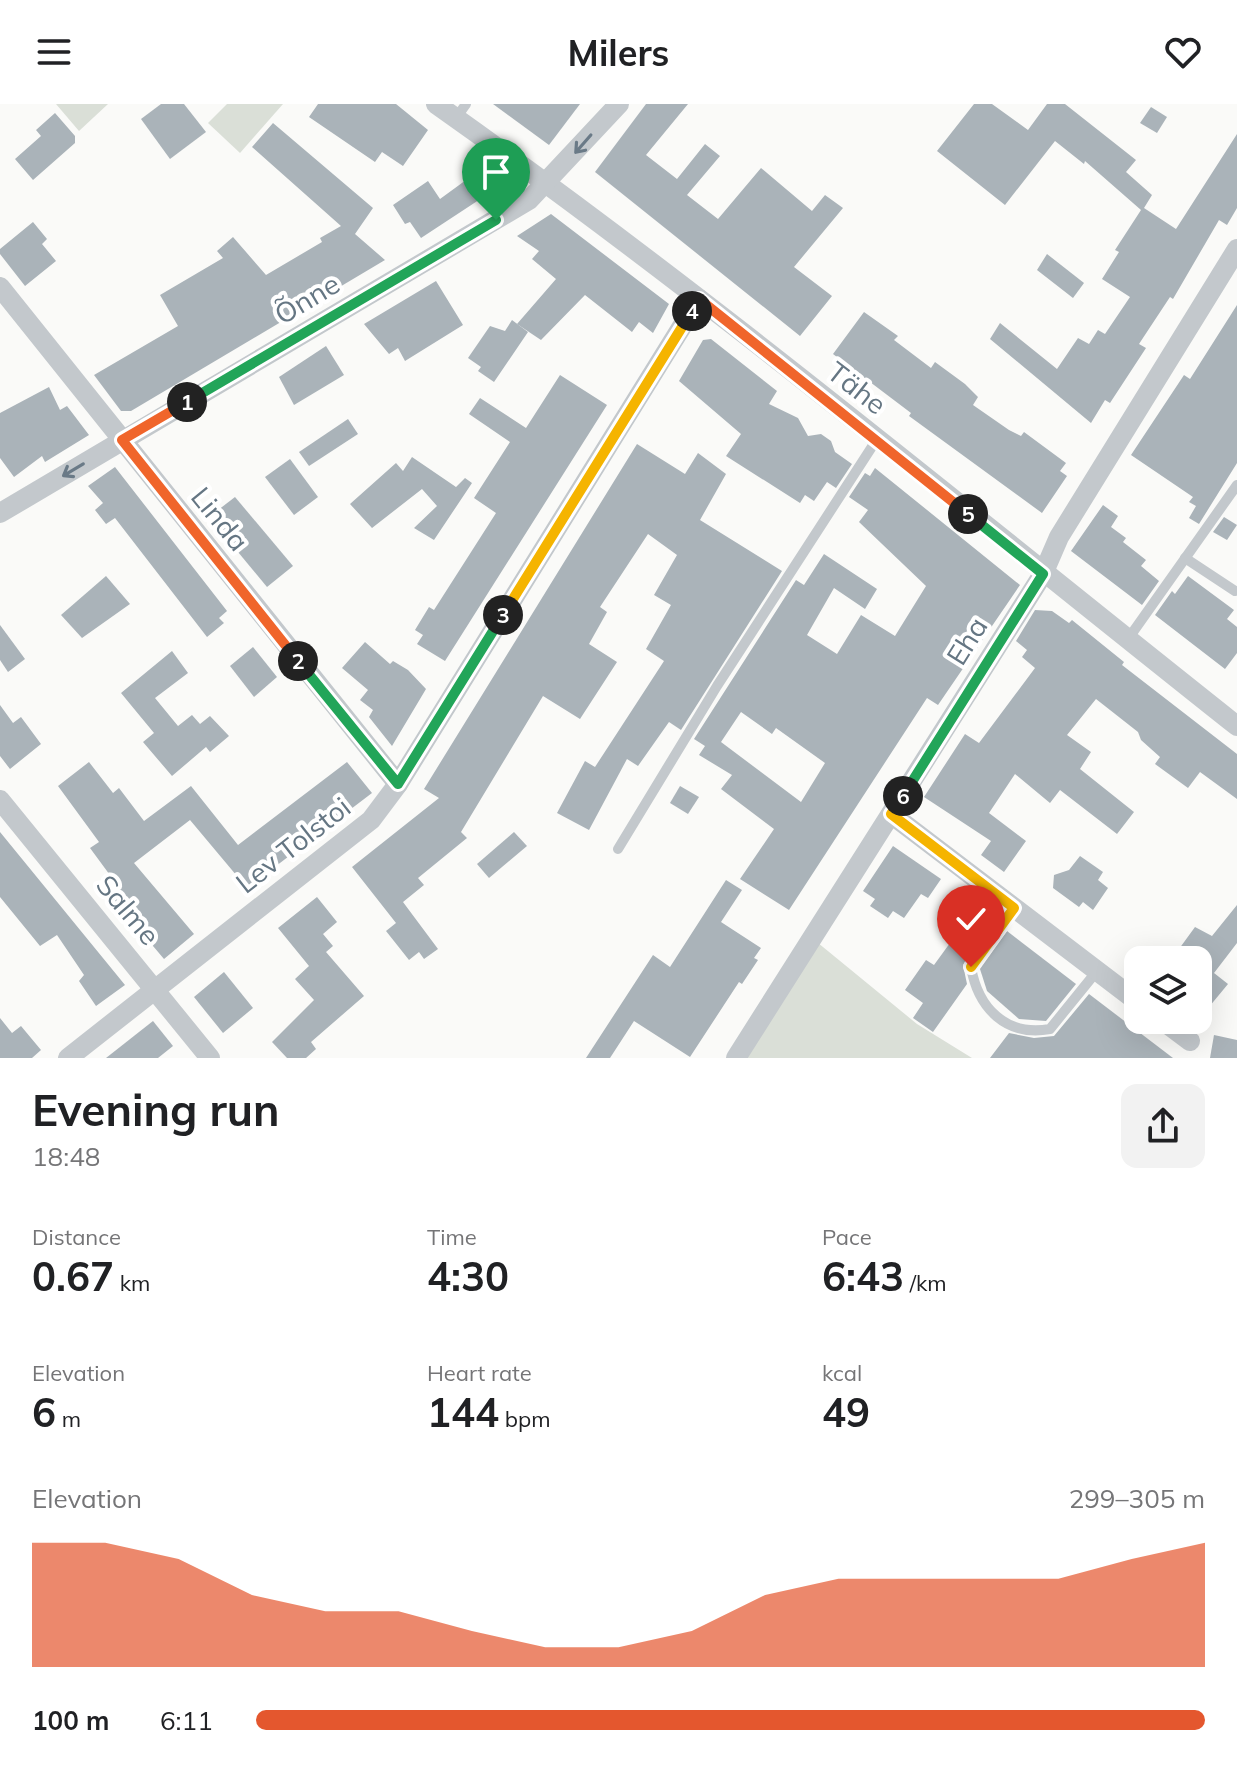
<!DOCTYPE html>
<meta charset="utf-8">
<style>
:root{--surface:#fff;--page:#f2f2f2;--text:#202124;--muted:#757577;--accent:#e4572e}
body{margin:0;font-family:Mulish,sans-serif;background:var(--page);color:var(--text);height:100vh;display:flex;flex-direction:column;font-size:30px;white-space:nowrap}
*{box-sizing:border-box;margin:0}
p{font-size:26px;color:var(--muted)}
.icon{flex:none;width:44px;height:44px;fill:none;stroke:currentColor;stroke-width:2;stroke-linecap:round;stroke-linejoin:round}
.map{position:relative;height:954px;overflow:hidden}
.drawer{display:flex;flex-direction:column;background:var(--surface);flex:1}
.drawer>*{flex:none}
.buttons{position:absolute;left:1124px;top:842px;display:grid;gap:16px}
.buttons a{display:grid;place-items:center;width:88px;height:88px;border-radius:16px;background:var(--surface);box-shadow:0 8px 32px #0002;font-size:40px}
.pin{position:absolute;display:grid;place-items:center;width:68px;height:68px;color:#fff;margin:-82px -34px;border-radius:50% 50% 50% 0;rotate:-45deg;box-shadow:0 0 8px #0007}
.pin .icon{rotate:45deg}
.km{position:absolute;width:40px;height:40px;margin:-20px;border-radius:50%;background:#222;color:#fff;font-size:22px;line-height:40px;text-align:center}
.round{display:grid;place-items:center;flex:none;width:84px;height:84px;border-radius:16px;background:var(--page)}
.head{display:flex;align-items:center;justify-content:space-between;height:136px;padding:0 32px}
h1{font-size:44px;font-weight:700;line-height:60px}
.figures{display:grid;grid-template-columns:repeat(3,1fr);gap:12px;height:136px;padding:8px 32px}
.figures div{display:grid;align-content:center}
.figures b{font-size:40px;font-weight:700}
.figures small{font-size:22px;font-weight:400}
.figures p{font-size:22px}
.chart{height:224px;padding:16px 32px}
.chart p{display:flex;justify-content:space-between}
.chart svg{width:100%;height:144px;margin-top:8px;fill:var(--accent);opacity:.7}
ul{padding:0 32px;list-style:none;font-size:26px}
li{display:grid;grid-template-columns:128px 96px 1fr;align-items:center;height:60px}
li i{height:20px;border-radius:10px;background:var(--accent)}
header{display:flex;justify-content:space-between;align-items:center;height:104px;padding:0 32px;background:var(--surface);font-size:36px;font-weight:700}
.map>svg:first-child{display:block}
.green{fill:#dadfd7}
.building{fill:#aab3b9;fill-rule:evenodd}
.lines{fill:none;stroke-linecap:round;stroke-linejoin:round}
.lane{stroke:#c3c8cc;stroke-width:10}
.street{stroke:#c3c8cc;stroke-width:20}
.oneway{stroke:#6a7a87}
.split-1-casing{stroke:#fff;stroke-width:16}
.split-2-casing{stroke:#fff;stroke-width:16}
.split-3-casing{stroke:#fff;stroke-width:16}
.split-4-casing{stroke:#fff;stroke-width:16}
.split-5-casing{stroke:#fff;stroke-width:16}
.split-6-casing{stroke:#fff;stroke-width:16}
.split-7-casing{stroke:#fff;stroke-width:16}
.split-1{stroke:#22a559;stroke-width:10}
.split-2{stroke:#f0652b;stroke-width:10}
.split-3{stroke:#22a559;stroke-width:10}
.split-4{stroke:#f5b400;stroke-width:10}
.split-5{stroke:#f0652b;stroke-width:10}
.split-6{stroke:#22a559;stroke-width:10}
.split-7{stroke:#f5b400;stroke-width:10}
.labels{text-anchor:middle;stroke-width:8;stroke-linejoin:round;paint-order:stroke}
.street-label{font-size:28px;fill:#657683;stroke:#fff}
</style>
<header><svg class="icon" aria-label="menu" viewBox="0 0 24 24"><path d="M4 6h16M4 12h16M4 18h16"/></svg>Milers<svg class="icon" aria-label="heart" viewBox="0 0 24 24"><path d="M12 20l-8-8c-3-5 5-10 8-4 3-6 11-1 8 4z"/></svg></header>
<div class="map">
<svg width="1237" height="954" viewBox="0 0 1237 954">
<rect width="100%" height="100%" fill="#fafaf8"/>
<g class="green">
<path d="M 56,0 L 108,0 L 79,27 Z"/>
<path d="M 227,0 L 283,0 L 240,49 L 208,19 Z"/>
<path d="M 812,834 L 917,920 L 972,954 L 736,954 Z"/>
</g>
<g class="building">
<path d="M 161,0 L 184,0 L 206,28 L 170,55 L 141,15 Z"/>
<path d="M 318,0 L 396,0 L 428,26 L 403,62 L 382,48 L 375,58 L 309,13 Z"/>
<path d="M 493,0 L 580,0 L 549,41 Z"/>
<path d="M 646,0 L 688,0 L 646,51 L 677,75 L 705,40 L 720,52 L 687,91 L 718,115 L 761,64 L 812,107 L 825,91 L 843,104 L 794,163 L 832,192 L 800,232 L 595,68 Z"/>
<path d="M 974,0 L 992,0 L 1028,26 L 1047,0 L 1065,0 L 1136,56 L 1126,68 L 1152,91 L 1144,104 L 1176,125 L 1237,30 L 1237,104 L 1227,121 L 1219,116 L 1173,195 L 1170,193 L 1139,240 L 1146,244 L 1110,299 L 1105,296 L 1091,319 L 990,235 L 1000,219 L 1057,265 L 1078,234 L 1089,240 L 1098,226 L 1105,230 L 1130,193 L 1102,175 L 1119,148 L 1115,146 L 1141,106 L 1085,57 L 1084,60 L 1055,37 L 1005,101 L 937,47 Z"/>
<path d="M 1151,3 L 1167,13 L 1157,29 L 1140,19 Z"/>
<path d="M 55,9 L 75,32 L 75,39 L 33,76 L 15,55 L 41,32 L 36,26 Z"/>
<path d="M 273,19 L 373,104 L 355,130 L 385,156 L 131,307 L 121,307 L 94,271 L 178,222 L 160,191 L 223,154 L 217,147 L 233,133 L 266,171 L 322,138 L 320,134 L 341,122 L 252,43 Z"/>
<path d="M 477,68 L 491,88 L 421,134 L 410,118 L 405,120 L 393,101 L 428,77 L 440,95 Z"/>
<path d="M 551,110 L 669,200 L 653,229 L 639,218 L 632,228 L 585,191 L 541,236 L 517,220 L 556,175 L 532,155 L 539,147 L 517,132 Z"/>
<path d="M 33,118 L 47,135 L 42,140 L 56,157 L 25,182 L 0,150 L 0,145 Z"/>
<path d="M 1047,150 L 1084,179 L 1073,194 L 1037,166 Z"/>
<path d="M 436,177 L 463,221 L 405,257 L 398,244 L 389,250 L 364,220 Z"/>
<path d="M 1237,201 L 1237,359 L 1199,420 L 1189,414 L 1196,402 L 1189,398 L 1193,393 L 1131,351 L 1184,271 L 1190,275 Z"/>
<path d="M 864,208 L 898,232 L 894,236 L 931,264 L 935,258 L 965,280 L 978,293 L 973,301 L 1009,326 L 1021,332 L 1024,328 L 1066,359 L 1060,367 L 1067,372 L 1042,409 L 909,312 L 911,309 L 833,250 Z"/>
<path d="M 512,216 L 528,228 L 494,278 L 478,267 L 481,263 L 468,254 L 490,222 L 505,227 Z"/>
<path d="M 711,235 L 777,287 L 769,300 L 798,314 L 808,332 L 821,330 L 831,337 L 835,348 L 852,360 L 836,384 L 827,378 L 814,397 L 805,391 L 800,399 L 726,352 L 741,330 L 679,277 L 703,236 Z"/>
<path d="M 326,242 L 344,271 L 294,301 L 279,273 Z"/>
<path d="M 560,271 L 607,301 L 445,557 L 417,540 L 423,531 L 415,526 L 429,503 L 434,506 L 496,409 L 474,394 L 510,338 L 469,310 L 480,294 L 526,324 Z"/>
<path d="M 49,283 L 60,306 L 67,302 L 89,331 L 45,358 L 42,352 L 14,373 L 0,354 L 0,309 Z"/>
<path d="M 348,315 L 358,330 L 309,362 L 299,348 Z"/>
<path d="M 637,340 L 685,370 L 698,349 L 726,370 L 700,416 L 782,467 L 681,626 L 669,618 L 638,662 L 627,655 L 589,726 L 557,709 L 585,657 L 595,663 L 664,557 L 646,545 L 671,501 L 654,491 L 677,451 L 648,430 L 600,503 L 607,508 L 589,540 L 617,558 L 580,615 L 543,592 L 461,728 L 467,734 L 418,774 L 424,781 L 403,798 L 438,845 L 424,855 L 419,848 L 409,856 L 386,827 L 396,819 L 352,763 L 439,694 L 424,685 Z"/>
<path d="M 412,353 L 456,383 L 465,374 L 472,379 L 434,436 L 414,424 L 437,402 L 422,385 L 372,424 L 350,400 L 396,359 L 403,367 Z"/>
<path d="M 290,355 L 318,393 L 294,411 L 265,373 Z"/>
<path d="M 115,363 L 227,507 L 219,514 L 224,519 L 207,533 L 115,414 L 106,420 L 95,406 L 103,399 L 88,382 Z"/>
<path d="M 875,364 L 1020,481 L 938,601 L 927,594 L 789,806 L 740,775 L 774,725 L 721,685 L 732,671 L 699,651 L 705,642 L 694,635 L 796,476 L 804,481 L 824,450 L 877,485 L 865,505 L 834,484 L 807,531 L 837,550 L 861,511 L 895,532 L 926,482 L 859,418 L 868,406 L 849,393 L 865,369 L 870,372 ZM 741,608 L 772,630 L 776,624 L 825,659 L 801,698 L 721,638 Z"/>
<path d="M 235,393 L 293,462 L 267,483 L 209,413 Z"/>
<path d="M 1103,401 L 1118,412 L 1111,423 L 1126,434 L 1123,438 L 1146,456 L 1141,462 L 1159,477 L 1142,501 L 1071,447 Z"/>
<path d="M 1224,413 L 1237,421 L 1227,436 L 1213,428 Z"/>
<path d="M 106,472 L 130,500 L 82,534 L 61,511 Z"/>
<path d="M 1188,472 L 1234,506 L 1227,515 L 1237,523 L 1237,549 L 1225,565 L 1155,511 L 1172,487 L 1175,490 Z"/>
<path d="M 1035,506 L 1052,507 L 1069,519 L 1072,516 L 1124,558 L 1122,561 L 1237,650 L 1237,695 L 1200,668 L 1188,684 L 1155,660 L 1160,653 L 1141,636 L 1138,628 L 1096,595 L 1067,631 L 1091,648 L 1080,665 L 1134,708 L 1117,730 L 1060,686 L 1050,699 L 1015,670 L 989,709 L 1026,737 L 1004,768 L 981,751 L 991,737 L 924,693 L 965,630 L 979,639 L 1035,564 L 1022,553 L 1027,546 L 1016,537 Z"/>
<path d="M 0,521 L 25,555 L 8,568 L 0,556 Z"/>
<path d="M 365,538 L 390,560 L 393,557 L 408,566 L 426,585 L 392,642 L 369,613 L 373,606 L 360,596 L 368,586 L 342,564 Z"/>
<path d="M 253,543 L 277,573 L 254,593 L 230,562 Z"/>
<path d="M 172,547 L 188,569 L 155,594 L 178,622 L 192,611 L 200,620 L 210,612 L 229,632 L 210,648 L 206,643 L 172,672 L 143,638 L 154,629 L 121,589 Z"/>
<path d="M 0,601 L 13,619 L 21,613 L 41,640 L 10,665 L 0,652 Z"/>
<path d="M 89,658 L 113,689 L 119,684 L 144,717 L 191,682 L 238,741 L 347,658 L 372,689 L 247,784 L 190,716 L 134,759 L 194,830 L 164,855 L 109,790 L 118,782 L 90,744 L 99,738 L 58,682 Z"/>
<path d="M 680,682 L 699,693 L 688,710 L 670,699 Z"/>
<path d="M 0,728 L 125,881 L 96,902 L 79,877 L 84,871 L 57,831 L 40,842 L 0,793 Z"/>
<path d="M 514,728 L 527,742 L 489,774 L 477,760 Z"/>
<path d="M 893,742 L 941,775 L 928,794 L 921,790 L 904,814 L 893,807 L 888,814 L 870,802 L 875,795 L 863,787 Z"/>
<path d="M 1080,752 L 1103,768 L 1098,776 L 1108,784 L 1093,806 L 1083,798 L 1079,803 L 1053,784 L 1054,771 L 1069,766 Z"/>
<path d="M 726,776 L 742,786 L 721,818 L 761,844 L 754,854 L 758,856 L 742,880 L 739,878 L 690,953 L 634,917 L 610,954 L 586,954 L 653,851 L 670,863 Z"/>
<path d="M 317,793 L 337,818 L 323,830 L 333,842 L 326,848 L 364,892 L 311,938 L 316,945 L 306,954 L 287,954 L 272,938 L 314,896 L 295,875 L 309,862 L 278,824 Z"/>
<path d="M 970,801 L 994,818 L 963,861 L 967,880 L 933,928 L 913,914 L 923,899 L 905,886 L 926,856 L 934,861 L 958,828 L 953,824 Z"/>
<path d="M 1237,801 L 1237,839 L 1214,869 L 1228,880 L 1209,903 L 1198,895 L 1198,856 L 1171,856 L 1195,823 L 1212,832 Z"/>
<path d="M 1007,827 L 1076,880 L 1046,917 L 1019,915 L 987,887 L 980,865 Z"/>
<path d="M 224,868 L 253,904 L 223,929 L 194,893 Z"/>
<path d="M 1089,890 L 1173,954 L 990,954 L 1009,929 L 1034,934 L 1054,932 Z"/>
<path d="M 0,914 L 12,929 L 21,922 L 41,946 L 32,954 L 0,954 Z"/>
<path d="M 153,917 L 173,942 L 158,954 L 106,954 Z"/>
<path d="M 1214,931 L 1237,936 L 1237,954 L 1210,954 Z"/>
</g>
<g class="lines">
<g class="lane">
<path d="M 456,14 L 466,0"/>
<path d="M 1185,454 L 1235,487"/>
<path d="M 1128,535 L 1237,381"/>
<path d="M 618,745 L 717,582 L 877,335"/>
<path d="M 1014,804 L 971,863 C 978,904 1006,933 1050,925 L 1097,867"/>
</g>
<g class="street">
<path d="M 436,0 C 712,195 972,412 1237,622"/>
<path d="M 0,183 L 398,680"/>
<path d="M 0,409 L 529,96 L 619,0"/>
<path d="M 0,696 L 210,954"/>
<path d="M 891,710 L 1138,898"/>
<path d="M 1162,916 L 1190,937"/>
<path d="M 68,954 L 371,716 L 398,680 L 699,195"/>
<path d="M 736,954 L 1043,470 L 1059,433 L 1237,145"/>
</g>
</g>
<defs><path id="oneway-shaft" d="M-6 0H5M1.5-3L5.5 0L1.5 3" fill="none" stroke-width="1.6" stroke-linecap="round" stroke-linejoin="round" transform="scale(2)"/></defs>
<g class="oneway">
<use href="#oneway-shaft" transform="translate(583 40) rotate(131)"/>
<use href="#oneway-shaft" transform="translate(73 366) rotate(149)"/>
</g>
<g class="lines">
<defs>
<path id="split-1" d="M 187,298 L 496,116"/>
<path id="split-2" d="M 187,298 L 122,336 L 298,557"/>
<path id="split-3" d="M 298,557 L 398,680 L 503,511"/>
<path id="split-4" d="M 503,511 L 692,207"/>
<path id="split-5" d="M 692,207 L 699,195 L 968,410"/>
<path id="split-6" d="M 903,692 L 1043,470 L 968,410"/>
<path id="split-7" d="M 903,692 L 891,710 L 1014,804 L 971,863"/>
</defs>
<use href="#split-1" class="split-1-casing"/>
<use href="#split-2" class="split-2-casing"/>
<use href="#split-3" class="split-3-casing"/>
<use href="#split-4" class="split-4-casing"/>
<use href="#split-5" class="split-5-casing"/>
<use href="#split-6" class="split-6-casing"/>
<use href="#split-7" class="split-7-casing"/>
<use href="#split-1" class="split-1"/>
<use href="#split-2" class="split-2"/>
<use href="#split-3" class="split-3"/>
<use href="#split-4" class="split-4"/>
<use href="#split-5" class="split-5"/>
<use href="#split-6" class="split-6"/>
<use href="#split-7" class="split-7"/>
</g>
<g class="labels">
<g class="street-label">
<text transform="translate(307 195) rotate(-31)" y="10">Õnne</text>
<text transform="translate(857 284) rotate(38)" y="10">Tähe</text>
<text transform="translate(220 415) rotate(51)" y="10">Linda</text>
<text transform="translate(967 537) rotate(-58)" y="10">Eha</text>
<text transform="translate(293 741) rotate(-38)" y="10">Lev Tolstoi</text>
<text transform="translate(128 806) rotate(50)" y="10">Salme</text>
</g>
</g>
</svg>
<div class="buttons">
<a><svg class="icon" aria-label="layers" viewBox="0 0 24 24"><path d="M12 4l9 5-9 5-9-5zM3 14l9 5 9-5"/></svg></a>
</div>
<div class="pin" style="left:496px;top:116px;background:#1e9e55"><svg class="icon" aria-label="arrive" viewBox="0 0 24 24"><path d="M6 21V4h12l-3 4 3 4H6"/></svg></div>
<div class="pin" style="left:971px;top:863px;background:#d93025"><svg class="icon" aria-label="check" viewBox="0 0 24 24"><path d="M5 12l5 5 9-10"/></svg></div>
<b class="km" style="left:187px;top:298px">1</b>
<b class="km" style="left:298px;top:557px">2</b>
<b class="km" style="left:503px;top:511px">3</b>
<b class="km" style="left:692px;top:207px">4</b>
<b class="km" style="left:968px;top:410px">5</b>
<b class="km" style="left:903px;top:692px">6</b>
</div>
<section class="drawer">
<div class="head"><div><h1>Evening run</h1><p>18:48</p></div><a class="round"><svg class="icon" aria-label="share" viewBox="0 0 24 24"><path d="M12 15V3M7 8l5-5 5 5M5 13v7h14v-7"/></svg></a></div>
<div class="figures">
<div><p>Distance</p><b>0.67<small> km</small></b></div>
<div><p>Time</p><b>4:30</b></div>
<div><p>Pace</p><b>6:43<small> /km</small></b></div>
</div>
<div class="figures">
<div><p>Elevation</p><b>6<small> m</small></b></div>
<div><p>Heart rate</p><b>144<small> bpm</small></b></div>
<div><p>kcal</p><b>49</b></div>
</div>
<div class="chart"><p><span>Elevation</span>299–305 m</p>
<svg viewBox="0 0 160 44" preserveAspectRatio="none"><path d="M0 44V6L10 6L20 11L30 22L40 27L50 27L60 33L70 38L80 38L90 33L100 22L110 17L120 17L130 17L140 17L150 11L160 6V44z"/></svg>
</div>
<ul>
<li><b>100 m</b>6:11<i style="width:100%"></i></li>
</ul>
</section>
